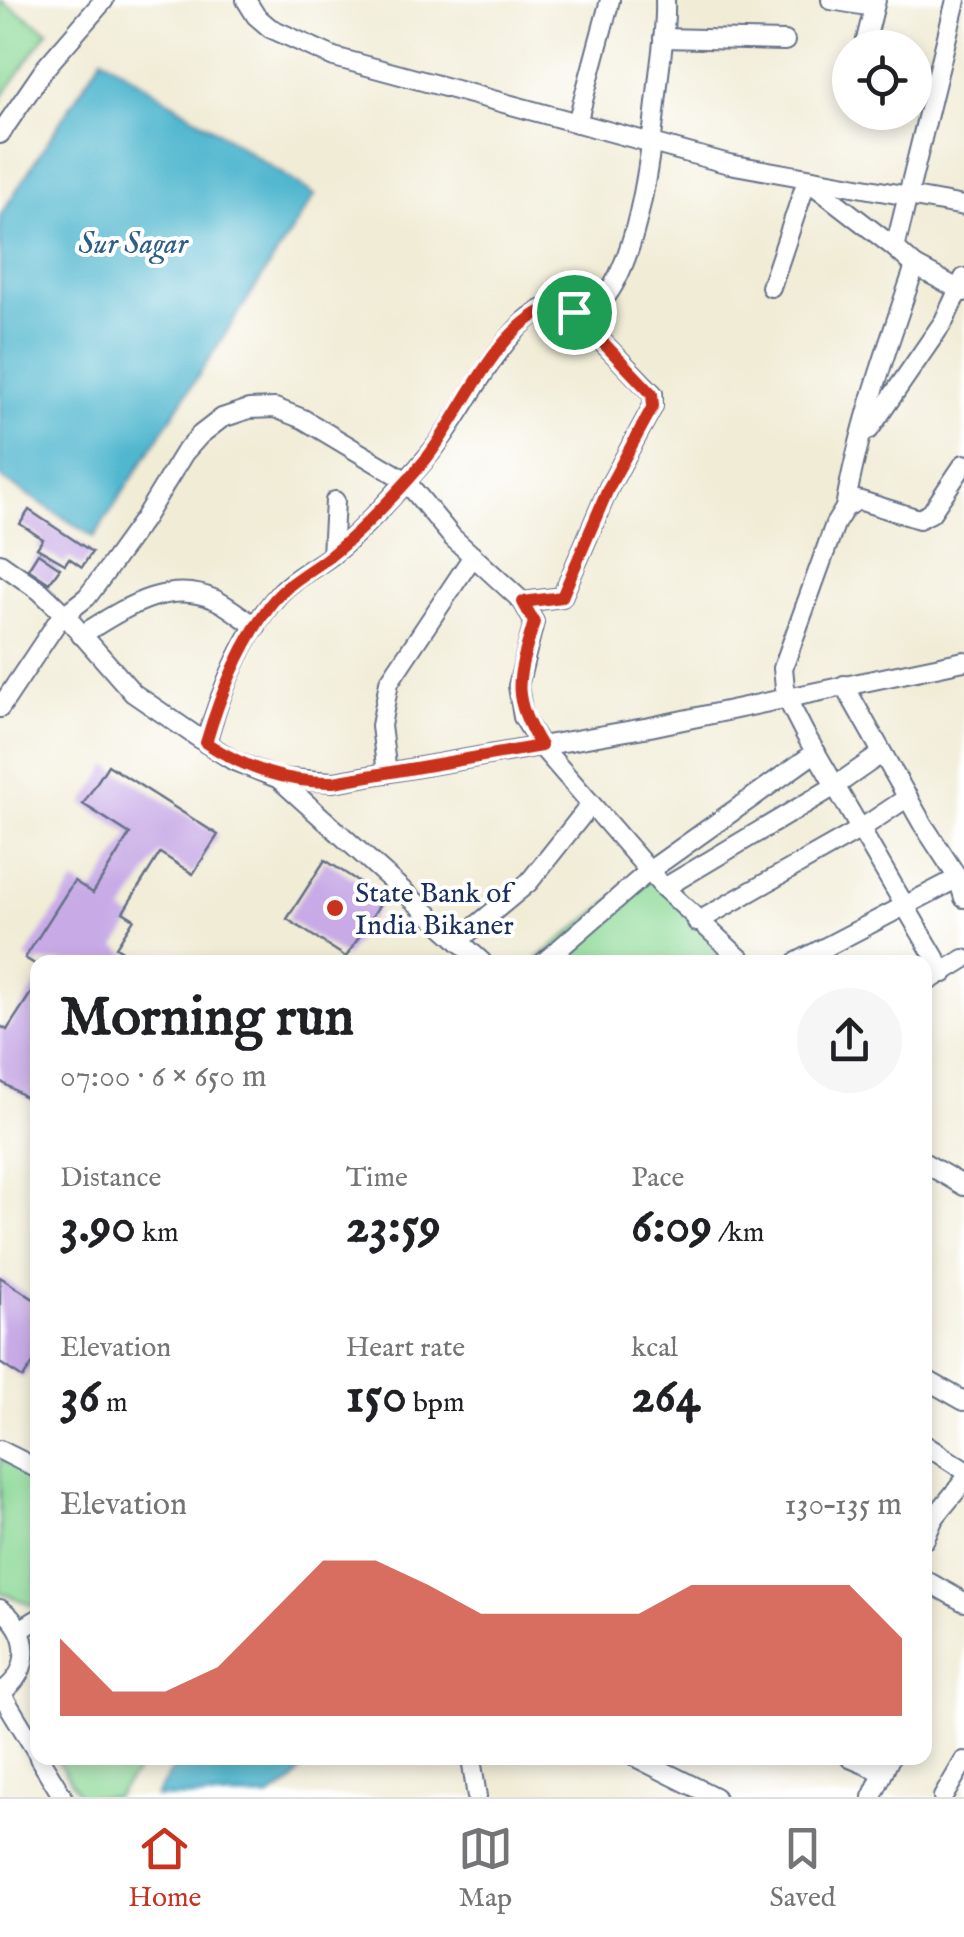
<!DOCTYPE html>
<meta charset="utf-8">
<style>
:root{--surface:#fff;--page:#f6f6f6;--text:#202124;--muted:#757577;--line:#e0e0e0;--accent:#c8321e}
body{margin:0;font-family:"IM FELL English",serif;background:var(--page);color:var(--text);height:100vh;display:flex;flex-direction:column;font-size:38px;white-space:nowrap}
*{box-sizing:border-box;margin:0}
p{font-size:32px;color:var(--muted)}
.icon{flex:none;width:55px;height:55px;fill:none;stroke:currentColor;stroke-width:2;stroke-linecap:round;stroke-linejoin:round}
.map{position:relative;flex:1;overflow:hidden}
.details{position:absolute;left:30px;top:955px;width:902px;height:810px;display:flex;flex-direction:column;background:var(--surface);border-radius:20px;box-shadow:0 5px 15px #0003}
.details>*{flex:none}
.fabs{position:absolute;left:832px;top:30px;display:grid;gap:20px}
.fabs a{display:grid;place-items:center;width:100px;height:100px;border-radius:50%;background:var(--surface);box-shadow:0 5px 15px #0003;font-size:50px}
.pin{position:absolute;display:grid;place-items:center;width:85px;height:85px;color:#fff;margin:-42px;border:5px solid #fff;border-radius:50%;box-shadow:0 2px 10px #0007}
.round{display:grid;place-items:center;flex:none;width:105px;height:105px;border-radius:52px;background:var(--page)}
.headline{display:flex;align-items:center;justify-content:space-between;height:170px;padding:0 30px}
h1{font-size:55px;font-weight:800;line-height:75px}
.metrics{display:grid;grid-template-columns:repeat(3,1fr);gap:15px;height:170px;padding:10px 30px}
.metrics div{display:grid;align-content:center}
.metrics b{font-size:50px;font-weight:800}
.metrics small{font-size:28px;font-weight:400}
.metrics p{font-size:28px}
.chart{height:280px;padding:20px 30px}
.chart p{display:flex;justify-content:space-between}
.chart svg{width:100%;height:180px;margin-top:10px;fill:var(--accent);opacity:.7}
.menu{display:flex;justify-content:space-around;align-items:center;height:140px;border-top:2px solid var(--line);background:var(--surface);font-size:28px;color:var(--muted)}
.menu a{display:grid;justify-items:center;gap:5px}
.menu .current{color:var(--accent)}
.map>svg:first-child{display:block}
.green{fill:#8cd996;stroke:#54847a;stroke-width:2.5}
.water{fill:#51b7cf;stroke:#367396;stroke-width:2.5}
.building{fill:#c8abe6}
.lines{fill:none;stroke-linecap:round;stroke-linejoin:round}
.minor-casing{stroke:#667188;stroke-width:22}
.minor{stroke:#fff;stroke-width:18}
.route-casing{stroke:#fff;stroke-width:20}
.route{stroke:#c8321e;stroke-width:12}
.poi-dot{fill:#c8321e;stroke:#fff;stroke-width:4}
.labels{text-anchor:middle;stroke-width:8;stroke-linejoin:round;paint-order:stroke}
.poi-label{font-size:28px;fill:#1b2f5e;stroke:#fff;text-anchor:start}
.water-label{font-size:30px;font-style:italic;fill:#2e5f86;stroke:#fff}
</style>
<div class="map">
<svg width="964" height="1797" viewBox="0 0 964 1797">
<rect width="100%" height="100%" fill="#fff"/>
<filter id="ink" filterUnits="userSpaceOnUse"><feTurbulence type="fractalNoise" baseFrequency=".01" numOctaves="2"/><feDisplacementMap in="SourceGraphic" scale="20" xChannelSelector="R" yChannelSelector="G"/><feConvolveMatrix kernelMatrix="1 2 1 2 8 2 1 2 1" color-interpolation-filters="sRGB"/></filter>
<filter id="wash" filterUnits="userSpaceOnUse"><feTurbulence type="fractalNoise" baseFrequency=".0048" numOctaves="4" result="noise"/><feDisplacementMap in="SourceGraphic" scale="40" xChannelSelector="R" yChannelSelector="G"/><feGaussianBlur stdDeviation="2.25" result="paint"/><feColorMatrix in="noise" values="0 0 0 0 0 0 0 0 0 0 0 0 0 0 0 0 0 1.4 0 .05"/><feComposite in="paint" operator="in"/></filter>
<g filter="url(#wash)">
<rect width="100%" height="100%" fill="#f1ecd6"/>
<g class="green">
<path d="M 0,0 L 48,31 L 0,100 Z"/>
<path d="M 649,871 L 746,962 L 533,962 Z"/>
<path d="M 0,1458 L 37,1477 L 36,1607 L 0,1592 Z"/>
<path d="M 56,1758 L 147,1758 L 115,1797 L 80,1797 Z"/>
</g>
<g class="water">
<path d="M 102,57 L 315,195 L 94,537 L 0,477 L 0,216 Z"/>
<path d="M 180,1758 L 309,1758 L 292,1783 L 269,1797 L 155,1797 Z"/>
</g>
<g id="blocks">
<g class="building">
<path d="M 29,510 L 92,552 L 82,567 L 69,558 L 65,564 L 37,548 L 43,539 L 20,524 Z"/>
<path d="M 38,553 L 60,568 L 49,583 L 28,569 Z"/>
<path d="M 108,765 L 218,835 L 193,874 L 160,853 L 123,912 L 134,919 L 116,947 L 140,962 L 38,962 L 38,966 L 25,958 L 74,881 L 93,893 L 130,834 L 83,804 Z"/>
<path d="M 325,860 L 384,898 L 346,957 L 287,919 Z"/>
<path d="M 38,982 L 37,1049 L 38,1105 L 0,1081 L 0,1026 L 7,1030 Z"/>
<path d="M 0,1277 L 38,1302 L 38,1356 L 23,1378 L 0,1363 Z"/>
</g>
</g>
</g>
<g filter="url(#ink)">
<use href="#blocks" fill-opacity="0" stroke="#667188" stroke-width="2.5"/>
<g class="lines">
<defs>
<g id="minor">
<path d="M 246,0 L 256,16 L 270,28 L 334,57 L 729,164 L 964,206"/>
<path d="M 831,0 L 873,7"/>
<path d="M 663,38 L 785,41"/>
<path d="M 864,48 L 876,0"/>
<path d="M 577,123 L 610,0"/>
<path d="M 0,134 L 46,67 L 104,0"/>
<path d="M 915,266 L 964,292"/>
<path d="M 771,287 L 807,180 L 895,248"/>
<path d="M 869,430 L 944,321 L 964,278"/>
<path d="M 845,508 C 859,426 888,345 915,266 L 895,248 L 956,0"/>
<path d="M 332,555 L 335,501"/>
<path d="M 0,563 L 40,591 L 64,614 L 133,693 L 206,743 L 234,761 L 277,778 L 334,782 L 650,727 L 964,661"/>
<path d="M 523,602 L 562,597 L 609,487 L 653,406 L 653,394 L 573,312"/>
<path d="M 81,635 C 121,611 167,577 216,600 C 230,607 243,618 256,627"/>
<path d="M 844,685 L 922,823 L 958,878"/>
<path d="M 0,708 L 60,618 L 87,597 L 102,577 L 143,520 L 184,453 L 200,435 L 222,418 L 249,409 L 275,408 L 303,419 L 405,480 L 452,537 L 523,602 L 534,622 L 518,686 L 523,717 L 541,746 L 664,888 L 744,962"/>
<path d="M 206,743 C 220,693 243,634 279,594 C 294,577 316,568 333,554 C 365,528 396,493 423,462 C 460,420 481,367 520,326 C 528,318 540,308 552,307 C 575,307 589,318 607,295 C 642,247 653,135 659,75 C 662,51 666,25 665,0"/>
<path d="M 387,773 L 381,726 L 389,682 L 473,556"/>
<path d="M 278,778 L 482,962"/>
<path d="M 664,888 L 835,786 L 881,754"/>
<path d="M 697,922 L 859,830 L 908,797"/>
<path d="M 458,941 L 529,882 L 591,804"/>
<path d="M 544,962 L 649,871 L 816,752"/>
<path d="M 797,962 L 958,878 L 964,898"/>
<path d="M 944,973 L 805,734 L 786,697 L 783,668 L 835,524 L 845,508 L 858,500 L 919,519 L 931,513 L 964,464"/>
<path d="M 925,983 L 964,959"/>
<path d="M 925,1163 L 964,1186"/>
<path d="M 925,1379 L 964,1401"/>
<path d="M 925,1445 L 964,1470"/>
<path d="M 0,1450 L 38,1469"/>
<path d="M 925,1539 L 934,1518 L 964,1481"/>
<path d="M 925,1580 L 964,1602"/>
<path d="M 0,1609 C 32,1630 33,1673 0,1693"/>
<path d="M 20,1630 L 38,1619"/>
<path d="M 1,1693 L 38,1754"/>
<path d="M 39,1758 L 63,1797"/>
<path d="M 471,1758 L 477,1797"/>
<path d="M 637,1758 L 715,1797"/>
<path d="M 850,1758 L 883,1772"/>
<path d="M 872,1797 L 890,1758"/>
<path d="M 943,1797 L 964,1761"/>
</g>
</defs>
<use href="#minor" class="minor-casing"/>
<use href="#minor" class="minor"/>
</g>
</g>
<g class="lines" filter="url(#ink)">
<defs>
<path id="route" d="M 550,307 L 574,312 L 652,394 L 653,406 L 609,487 L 562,597 L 523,602 L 534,622 C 518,678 509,694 541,746 L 334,782 C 286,783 247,769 206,743 C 220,695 240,646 270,605 C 288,581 313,571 335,552 C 362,530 404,486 426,459 C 463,413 494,329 550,307 Z"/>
</defs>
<use href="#route" class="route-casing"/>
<use href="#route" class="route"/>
</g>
<circle class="poi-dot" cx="335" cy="908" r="10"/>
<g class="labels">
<g class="poi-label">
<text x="355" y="902">State Bank of<tspan x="355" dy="32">India Bikaner</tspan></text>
</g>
<g class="water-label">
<text x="133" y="253">Sur Sagar</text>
</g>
</g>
</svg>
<div class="fabs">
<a><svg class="icon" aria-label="locate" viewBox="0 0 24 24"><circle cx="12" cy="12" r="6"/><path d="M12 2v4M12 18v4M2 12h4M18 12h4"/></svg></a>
</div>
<div class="pin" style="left:574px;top:312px;background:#1e9e55"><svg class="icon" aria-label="arrive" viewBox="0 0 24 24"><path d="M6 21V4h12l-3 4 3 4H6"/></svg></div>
<section class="details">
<div class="headline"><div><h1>Morning run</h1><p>07:00 · 6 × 650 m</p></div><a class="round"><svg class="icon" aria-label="share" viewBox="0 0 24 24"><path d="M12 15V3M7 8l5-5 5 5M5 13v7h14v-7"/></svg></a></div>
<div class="metrics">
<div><p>Distance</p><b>3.90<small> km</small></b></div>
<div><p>Time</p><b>23:59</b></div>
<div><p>Pace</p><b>6:09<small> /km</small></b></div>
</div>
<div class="metrics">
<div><p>Elevation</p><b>36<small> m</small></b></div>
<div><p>Heart rate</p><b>150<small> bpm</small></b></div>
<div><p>kcal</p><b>264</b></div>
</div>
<div class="chart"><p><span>Elevation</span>130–135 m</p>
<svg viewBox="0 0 160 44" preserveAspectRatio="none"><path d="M0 44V25L10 38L20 38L30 32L40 19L50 6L60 6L70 12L80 19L90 19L100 19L110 19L120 12L130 12L140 12L150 12L160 25V44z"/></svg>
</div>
</section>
</div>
<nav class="menu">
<a class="current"><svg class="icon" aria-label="home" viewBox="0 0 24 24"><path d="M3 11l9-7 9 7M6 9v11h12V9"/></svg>Home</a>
<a><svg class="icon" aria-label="map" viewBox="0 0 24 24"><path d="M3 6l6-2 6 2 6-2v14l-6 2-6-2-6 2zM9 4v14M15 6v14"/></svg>Map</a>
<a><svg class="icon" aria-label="saved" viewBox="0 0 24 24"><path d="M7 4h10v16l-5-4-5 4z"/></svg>Saved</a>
</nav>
